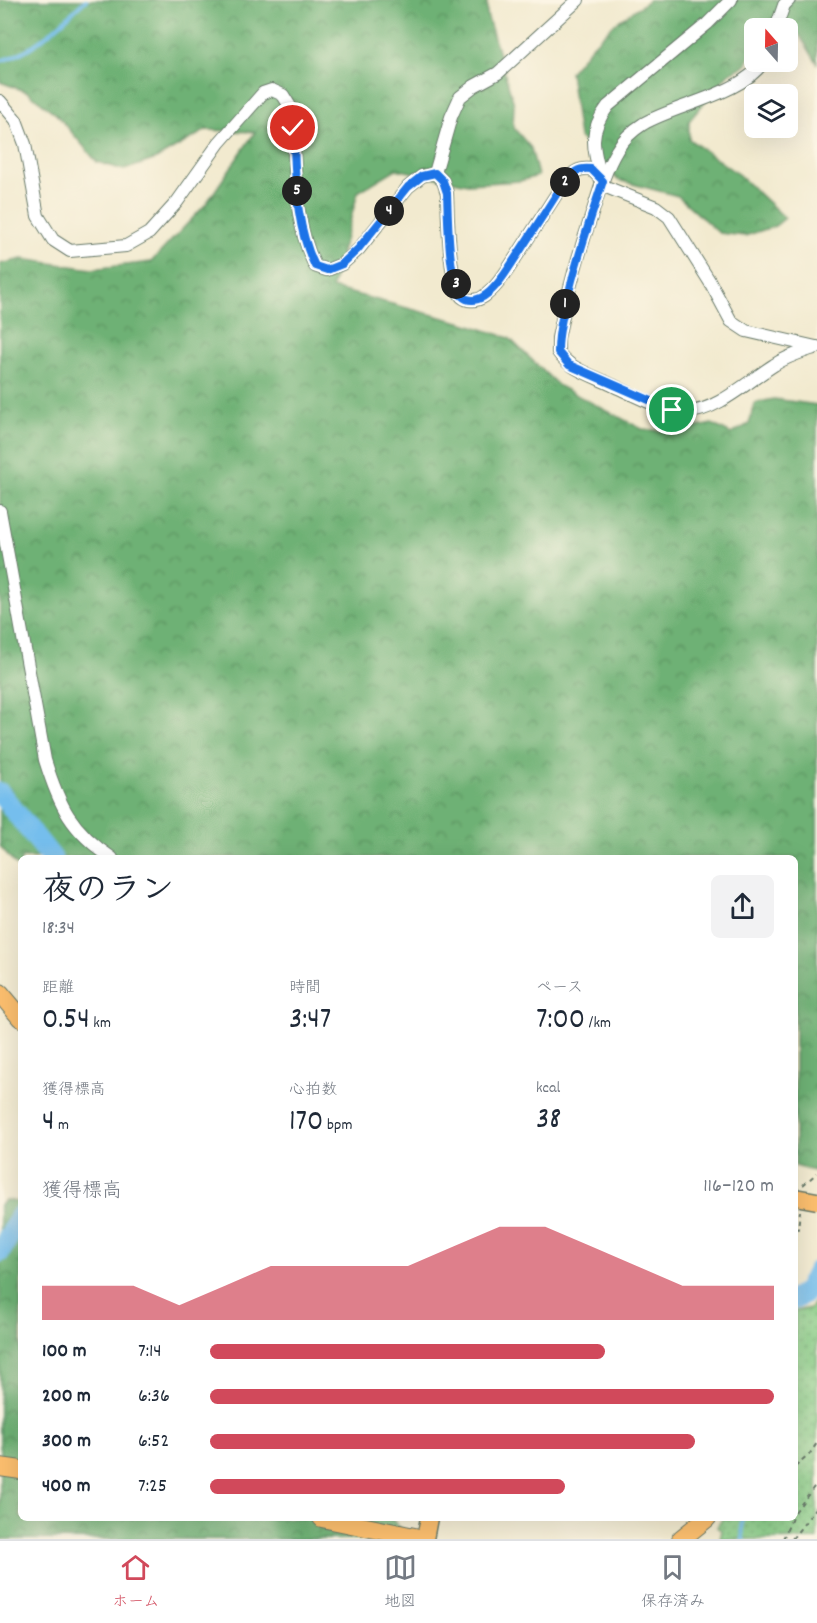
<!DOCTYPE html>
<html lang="ja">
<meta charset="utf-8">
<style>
:root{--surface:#fff;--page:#f2f2f3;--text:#1f2937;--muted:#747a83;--line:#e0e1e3;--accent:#d1495b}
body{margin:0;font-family:Dekko,"Klee One",sans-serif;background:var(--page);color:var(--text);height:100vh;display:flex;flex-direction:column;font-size:22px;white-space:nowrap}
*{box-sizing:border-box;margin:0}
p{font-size:20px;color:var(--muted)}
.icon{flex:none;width:33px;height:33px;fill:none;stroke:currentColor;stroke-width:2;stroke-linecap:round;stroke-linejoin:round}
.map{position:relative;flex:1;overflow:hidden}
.panel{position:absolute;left:18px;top:855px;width:780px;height:666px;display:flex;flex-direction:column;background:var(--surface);border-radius:9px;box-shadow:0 6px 24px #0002}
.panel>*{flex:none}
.needle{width:39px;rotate:340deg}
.tools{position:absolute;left:744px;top:18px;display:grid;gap:12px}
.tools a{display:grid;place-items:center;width:54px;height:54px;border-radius:9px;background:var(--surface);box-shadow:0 6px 24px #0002;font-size:30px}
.pin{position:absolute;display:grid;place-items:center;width:51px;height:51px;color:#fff;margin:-26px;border:3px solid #fff;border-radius:50%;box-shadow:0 2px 6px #0007}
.km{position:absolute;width:30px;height:30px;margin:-15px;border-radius:50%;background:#222;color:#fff;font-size:16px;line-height:30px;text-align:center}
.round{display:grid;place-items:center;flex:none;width:63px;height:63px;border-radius:9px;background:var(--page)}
.headline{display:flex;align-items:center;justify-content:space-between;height:102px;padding:0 24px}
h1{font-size:33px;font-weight:600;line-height:45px}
.metrics{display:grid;grid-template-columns:repeat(3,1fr);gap:9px;height:102px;padding:6px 24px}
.metrics div{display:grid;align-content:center}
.metrics b{font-size:30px;font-weight:600}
.metrics small{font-size:16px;font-weight:400}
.metrics p{font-size:16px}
.chart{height:168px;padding:12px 24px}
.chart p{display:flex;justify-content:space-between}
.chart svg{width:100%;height:108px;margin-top:6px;fill:var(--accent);opacity:.7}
ul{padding:0 24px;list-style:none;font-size:20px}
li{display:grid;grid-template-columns:96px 72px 1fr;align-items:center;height:45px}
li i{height:15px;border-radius:8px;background:var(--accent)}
.tab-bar{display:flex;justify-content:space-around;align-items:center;height:84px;border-top:2px solid var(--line);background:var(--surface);font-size:16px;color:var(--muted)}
.tab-bar a{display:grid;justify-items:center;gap:3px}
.tab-bar .active{color:var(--accent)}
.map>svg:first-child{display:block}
.grass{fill:url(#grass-dots);stroke:#54865e;stroke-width:1.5}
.forest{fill:url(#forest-crowns);stroke:#467754;stroke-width:1.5}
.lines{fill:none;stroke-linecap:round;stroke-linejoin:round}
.stream{stroke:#74beed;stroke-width:4}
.river{stroke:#74beed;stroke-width:21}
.minor-casing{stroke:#697a6a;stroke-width:14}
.major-casing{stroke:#697a6a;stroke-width:19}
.highway-casing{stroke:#697a6a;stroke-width:20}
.path{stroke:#697a6a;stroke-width:2;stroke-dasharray:4.5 4.5;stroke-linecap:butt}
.minor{stroke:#fff;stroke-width:12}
.major{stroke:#fbbe6e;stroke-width:16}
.highway{stroke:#fbbe6e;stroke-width:18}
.major-bridge-casing{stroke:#697a6a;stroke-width:19;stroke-linecap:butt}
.major-bridge{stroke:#fbbe6e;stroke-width:16}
.route-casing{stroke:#fff;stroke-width:12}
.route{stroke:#1a73e8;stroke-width:8}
</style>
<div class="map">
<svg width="817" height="1539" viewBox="0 0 817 1539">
<defs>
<pattern id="grass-dots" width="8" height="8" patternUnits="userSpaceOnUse" patternTransform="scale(1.5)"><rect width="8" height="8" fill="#89ce88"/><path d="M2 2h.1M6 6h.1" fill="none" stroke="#6fa870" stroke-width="1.8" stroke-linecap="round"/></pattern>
<pattern id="forest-crowns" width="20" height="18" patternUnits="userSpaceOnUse" patternTransform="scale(1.5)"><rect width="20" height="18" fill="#6eb174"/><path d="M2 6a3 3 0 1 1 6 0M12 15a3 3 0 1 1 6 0" fill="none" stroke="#5a9160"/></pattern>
</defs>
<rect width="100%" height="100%" fill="#fcf5e5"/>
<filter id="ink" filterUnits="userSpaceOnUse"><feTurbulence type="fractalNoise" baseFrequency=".0167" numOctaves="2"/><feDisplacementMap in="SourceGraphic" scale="12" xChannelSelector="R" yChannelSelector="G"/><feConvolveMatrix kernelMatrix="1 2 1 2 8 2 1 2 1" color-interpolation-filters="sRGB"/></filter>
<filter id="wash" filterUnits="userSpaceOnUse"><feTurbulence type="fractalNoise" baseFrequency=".008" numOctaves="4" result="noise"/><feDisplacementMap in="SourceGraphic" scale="24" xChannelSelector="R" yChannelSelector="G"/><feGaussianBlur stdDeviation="1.35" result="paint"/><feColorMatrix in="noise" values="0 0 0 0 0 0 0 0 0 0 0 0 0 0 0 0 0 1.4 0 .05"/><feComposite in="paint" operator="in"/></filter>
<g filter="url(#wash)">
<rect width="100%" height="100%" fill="#f2eacf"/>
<path class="grass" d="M 817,1299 L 817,1539 L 720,1539 L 722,1531 L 717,1527 L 723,1518 L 795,1518 L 795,1311 L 810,1308 Z"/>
<g class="forest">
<path d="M 0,0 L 487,0 L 487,15 L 514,104 L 513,127 L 531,148 L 538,176 L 520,181 L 468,184 L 396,169 L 358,192 L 332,288 L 467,324 L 509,338 L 559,386 L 642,429 L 673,432 L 712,424 L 731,434 L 749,424 L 755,403 L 774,399 L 817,405 L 817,1172 L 795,1166 L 795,858 L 21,858 L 21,871 L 0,846 L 0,264 L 22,259 L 92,269 L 151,262 L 206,204 L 255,132 L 206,130 L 156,159 L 124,170 L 97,162 L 57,115 L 28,92 L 0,82 Z"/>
<path d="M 649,0 L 817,0 L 817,63 L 795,28 L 788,31 L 788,28 L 754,28 L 754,49 L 746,65 L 728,74 L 689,121 L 689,139 L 739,175 L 785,218 L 775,226 L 745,236 L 719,233 L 678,196 L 618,180 L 579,137 L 570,72 L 592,46 L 613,25 Z"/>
<path d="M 5,1200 L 21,1202 L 21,1518 L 391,1518 L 410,1539 L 0,1539 L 0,1205 Z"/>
</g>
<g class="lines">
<g class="stream">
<path d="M 0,61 C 34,53 61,22 86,0"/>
<path d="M 743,1539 L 742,1524 L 743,1518"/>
</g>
<g class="river">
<path d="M 0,793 L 52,858"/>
<path d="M 0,1252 L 21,1215"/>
<path d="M 795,1299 L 807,1291 L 817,1271"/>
</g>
</g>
</g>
<g filter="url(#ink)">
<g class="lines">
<defs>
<g id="minor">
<path d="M 776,28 L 784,5 L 789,0"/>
<path d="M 763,62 C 741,95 677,104 643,124 C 632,131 623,139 617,150 C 605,170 599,192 592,214 C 578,255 567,296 558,338 L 558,352 C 569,369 594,376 612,385 C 632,394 664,412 686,412 C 714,413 750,380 774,365 C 787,356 802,352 817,347"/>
<path d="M 0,101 L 16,120 L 25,144 L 38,216 L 53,240 L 70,251 L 126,246 L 149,233 L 177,202 L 219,143 L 263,93 L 272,90 L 283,95 L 291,108 C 297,161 291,217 315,266 L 327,270 L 342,264 L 359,249 L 408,187 L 422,176 L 435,173"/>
<path d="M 435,173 L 443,181 L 447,193 C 448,214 448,283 462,297 C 469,303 481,300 487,294 C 500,284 509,267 518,254 C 533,231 548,207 563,184 C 572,174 577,167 591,169 L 603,181"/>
<path d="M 435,173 L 451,117 L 460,97 L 474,86 L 498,73 L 578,0"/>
<path d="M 601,177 C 593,148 588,132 608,106 L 707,24 L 731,0"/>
<path d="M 601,185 L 656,207 L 669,217 L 710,282 L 731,321 L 746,331 L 816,347"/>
<path d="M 0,511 L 45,760 C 59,805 71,831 112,858"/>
</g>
<path id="major" d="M 425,1539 L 429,1518"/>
<g id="highway">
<path d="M 0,993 L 21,1018"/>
<path d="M 0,1467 L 21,1470"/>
<path d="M 322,1518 L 424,1539"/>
<path d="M 681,1539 L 707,1518"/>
</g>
</defs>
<use href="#minor" class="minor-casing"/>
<use href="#major" class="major-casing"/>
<use href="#highway" class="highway-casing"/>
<g class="path">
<path d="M 803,1185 L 817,1173"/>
<path d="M 795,1229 L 798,1229 L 800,1211"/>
<path d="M 795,1467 L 809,1455 L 817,1443"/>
<path d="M 795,1512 L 817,1483"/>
<path d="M 783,1539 L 792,1518"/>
<path d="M 792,1539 L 817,1507"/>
</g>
<use href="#minor" class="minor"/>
<use href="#major" class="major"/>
<use href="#highway" class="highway"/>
<defs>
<path id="major-bridge" d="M 795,1197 L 817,1201"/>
</defs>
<use href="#major-bridge" class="major-bridge-casing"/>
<use href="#major-bridge" class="major-bridge"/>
</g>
</g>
<g class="lines" filter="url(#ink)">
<defs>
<path id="route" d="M 293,128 C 296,175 294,223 315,266 L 327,270 L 342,264 L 358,249 L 408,187 L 422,176 L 435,173 L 443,181 L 447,193 C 448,214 448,283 462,296 C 469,303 480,300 487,294 C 500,284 509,267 518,254 C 533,231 548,208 563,184 C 572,174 577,167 591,169 L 603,181 C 591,217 579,252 570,288 C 564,309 558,330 558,352 L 569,365 L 672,410"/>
</defs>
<use href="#route" class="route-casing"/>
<use href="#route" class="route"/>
</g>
</svg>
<div class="tools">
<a><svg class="needle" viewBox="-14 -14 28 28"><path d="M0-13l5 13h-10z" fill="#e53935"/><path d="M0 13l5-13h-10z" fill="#747a83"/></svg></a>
<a><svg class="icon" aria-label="layers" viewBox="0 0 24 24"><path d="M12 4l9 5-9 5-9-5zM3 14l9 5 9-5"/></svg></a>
</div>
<div class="pin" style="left:672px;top:410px;background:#1e9e55"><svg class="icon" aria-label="arrive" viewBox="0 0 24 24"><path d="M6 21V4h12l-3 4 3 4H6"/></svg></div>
<div class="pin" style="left:293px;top:128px;background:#d93025"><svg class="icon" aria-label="check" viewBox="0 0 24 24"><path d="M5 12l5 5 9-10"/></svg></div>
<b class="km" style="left:565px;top:304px">1</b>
<b class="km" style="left:565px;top:182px">2</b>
<b class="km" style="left:456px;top:284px">3</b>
<b class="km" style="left:389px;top:211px">4</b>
<b class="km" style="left:297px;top:191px">5</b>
<section class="panel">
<div class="headline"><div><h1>夜のラン</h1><p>18:34</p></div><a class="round"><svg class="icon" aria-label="share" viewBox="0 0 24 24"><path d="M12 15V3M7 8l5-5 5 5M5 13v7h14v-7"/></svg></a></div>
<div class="metrics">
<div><p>距離</p><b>0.54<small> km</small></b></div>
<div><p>時間</p><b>3:47</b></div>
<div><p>ペース</p><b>7:00<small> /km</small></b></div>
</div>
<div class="metrics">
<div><p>獲得標高</p><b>4<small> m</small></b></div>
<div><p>心拍数</p><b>170<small> bpm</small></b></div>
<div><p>kcal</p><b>38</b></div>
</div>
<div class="chart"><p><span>獲得標高</span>116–120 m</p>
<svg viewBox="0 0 160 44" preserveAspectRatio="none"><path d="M0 44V30L10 30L20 30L30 38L40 30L50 22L60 22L70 22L80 22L90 14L100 6L110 6L120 14L130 22L140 30L150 30L160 30V44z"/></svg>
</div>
<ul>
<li><b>100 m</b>7:14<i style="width:70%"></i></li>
<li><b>200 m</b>6:36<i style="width:100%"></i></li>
<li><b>300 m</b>6:52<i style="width:86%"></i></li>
<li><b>400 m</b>7:25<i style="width:63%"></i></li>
</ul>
</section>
</div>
<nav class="tab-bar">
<a class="active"><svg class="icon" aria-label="home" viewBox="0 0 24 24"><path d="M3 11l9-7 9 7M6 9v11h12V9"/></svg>ホーム</a>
<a><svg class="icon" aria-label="map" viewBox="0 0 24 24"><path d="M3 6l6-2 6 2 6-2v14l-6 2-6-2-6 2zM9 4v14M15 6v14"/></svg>地図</a>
<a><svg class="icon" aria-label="saved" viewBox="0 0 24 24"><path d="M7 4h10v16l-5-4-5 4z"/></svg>保存済み</a>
</nav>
